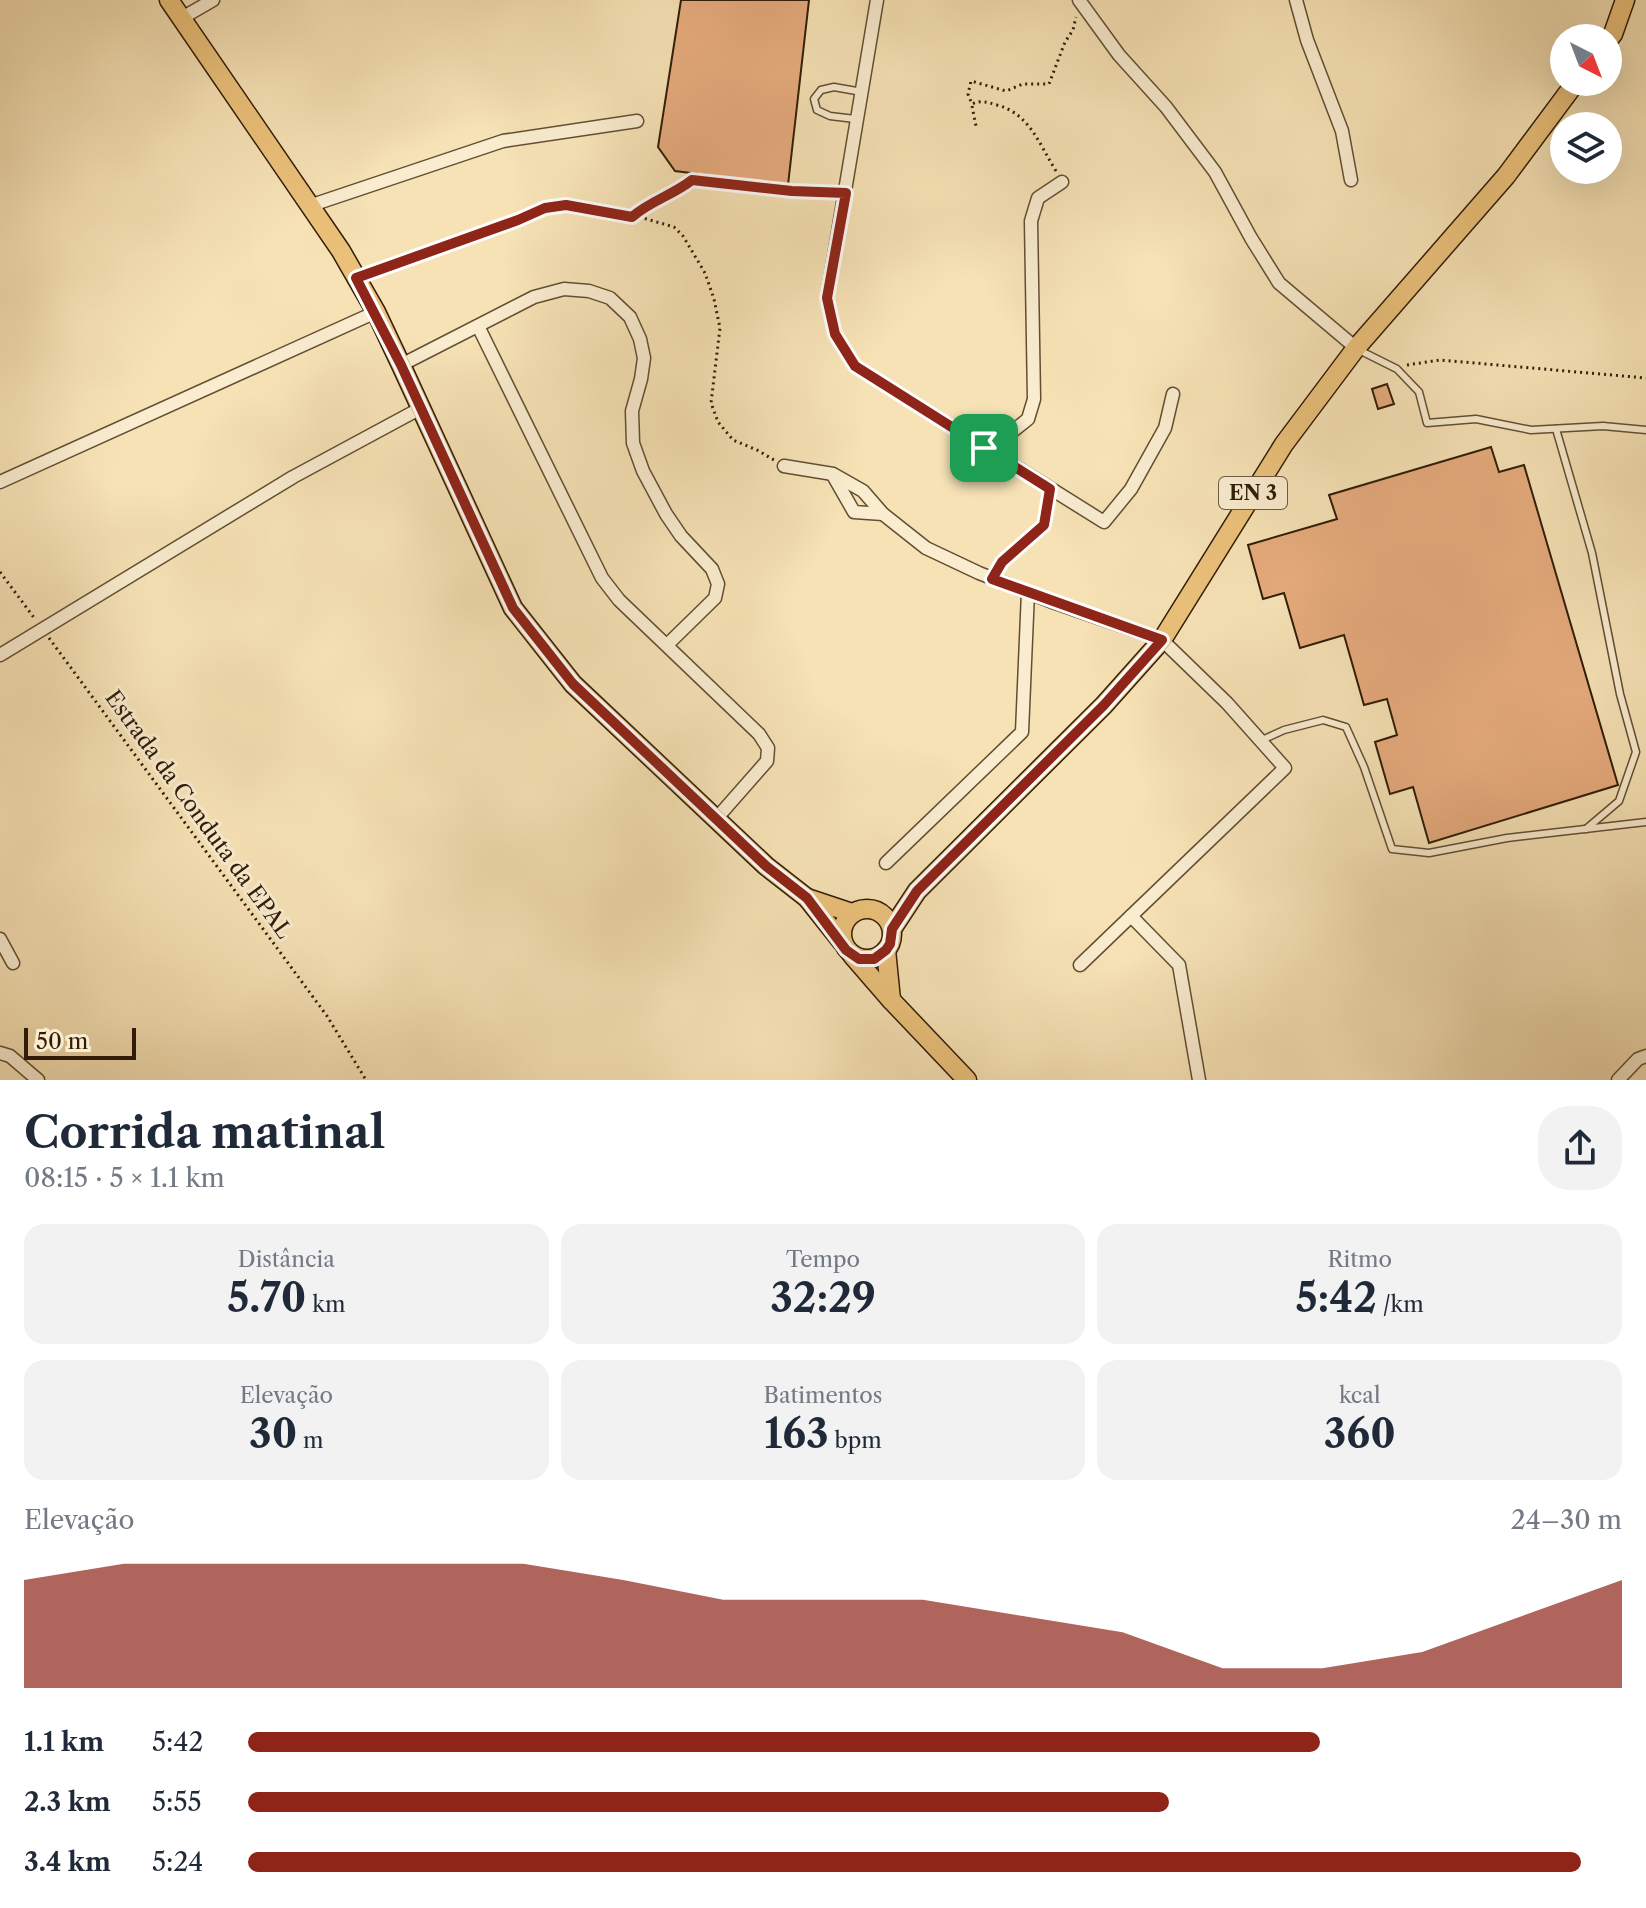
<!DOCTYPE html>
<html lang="pt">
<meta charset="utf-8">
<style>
:root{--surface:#fff;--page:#f2f2f3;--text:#1f2937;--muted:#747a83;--accent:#8f2418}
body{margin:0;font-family:"Libre Caslon Text",serif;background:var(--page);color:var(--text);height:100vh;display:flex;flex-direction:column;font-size:30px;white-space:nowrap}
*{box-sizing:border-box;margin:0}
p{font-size:26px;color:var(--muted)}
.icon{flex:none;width:44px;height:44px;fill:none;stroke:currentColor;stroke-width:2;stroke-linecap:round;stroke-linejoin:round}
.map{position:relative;height:1080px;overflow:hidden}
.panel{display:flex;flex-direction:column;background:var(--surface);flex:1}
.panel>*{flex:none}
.needle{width:52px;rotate:138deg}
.tools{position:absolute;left:1550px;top:24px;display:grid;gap:16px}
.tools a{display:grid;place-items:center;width:72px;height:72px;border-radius:50%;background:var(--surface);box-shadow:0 8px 32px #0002;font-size:40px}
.scale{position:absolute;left:24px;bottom:20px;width:112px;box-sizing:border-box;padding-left:8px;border:4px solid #301c08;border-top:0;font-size:22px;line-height:28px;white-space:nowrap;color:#301c08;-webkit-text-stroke:6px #f9eccf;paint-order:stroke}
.pin{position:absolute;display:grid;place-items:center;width:68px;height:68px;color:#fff;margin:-34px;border-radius:16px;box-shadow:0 4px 12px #0006}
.round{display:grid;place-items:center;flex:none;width:84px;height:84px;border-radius:32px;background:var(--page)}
.summary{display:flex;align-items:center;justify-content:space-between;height:136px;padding:0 24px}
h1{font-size:44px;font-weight:700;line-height:60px}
.stats{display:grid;grid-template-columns:repeat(3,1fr);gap:12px;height:136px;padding:8px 24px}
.stats div{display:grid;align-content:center;border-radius:20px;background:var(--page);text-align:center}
.stats b{font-size:40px;font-weight:700}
.stats small{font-size:22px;font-weight:400}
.stats p{font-size:22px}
.chart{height:224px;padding:16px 24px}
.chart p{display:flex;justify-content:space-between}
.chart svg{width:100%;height:144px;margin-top:8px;fill:var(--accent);opacity:.7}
ul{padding:0 24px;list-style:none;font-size:26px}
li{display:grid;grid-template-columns:128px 96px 1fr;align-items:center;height:60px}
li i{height:20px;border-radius:10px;background:var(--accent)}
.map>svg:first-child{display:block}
.building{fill:#e6ab7d;stroke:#301c08;stroke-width:2}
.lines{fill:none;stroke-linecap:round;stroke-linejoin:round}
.lane-casing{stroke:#624e33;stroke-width:9}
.street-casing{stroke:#624e33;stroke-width:15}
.primary-casing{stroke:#301c08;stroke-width:21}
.path{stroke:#301c08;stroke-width:3;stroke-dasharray:2 4;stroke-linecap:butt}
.lane{stroke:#f9eccf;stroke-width:6}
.street{stroke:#f9eccf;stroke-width:12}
.primary{stroke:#ebc17a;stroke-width:18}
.route-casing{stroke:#fff;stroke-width:16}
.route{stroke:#8f2418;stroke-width:10}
.labels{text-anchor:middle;stroke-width:6;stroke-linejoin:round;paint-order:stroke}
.shield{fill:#f9eccf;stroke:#6c5a44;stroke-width:2}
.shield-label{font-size:20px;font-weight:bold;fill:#301c08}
.street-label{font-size:22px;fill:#301c08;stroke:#f9eccf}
</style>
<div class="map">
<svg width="1646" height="1080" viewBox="0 0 1646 1080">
<rect width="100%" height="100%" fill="#f6e2b5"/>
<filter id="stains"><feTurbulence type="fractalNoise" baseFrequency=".0025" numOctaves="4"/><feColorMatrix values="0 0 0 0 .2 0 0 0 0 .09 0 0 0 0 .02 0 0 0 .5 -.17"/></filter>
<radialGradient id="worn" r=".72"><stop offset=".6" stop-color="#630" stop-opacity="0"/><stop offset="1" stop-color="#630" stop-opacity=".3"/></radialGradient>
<g class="building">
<path d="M 681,0 L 809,0 L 788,185 L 675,171 L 658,147 Z"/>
<path d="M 1387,384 L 1394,404 L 1378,409 L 1372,389 Z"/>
<path d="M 1491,447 L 1499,472 L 1524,465 L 1618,785 L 1429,843 L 1413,787 L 1390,794 L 1375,742 L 1397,735 L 1387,699 L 1364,705 L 1344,635 L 1300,648 L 1284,593 L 1263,599 L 1248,545 L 1337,519 L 1329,495 Z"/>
</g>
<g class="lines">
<defs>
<g id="lane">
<path d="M 855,119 L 830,116 L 817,110 L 814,99 L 821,90 L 834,87 L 862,92"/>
<path d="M 1357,349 L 1397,369 L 1419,392 L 1427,423 L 1476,419 L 1531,430 L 1603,426 L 1646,430"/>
<path d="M 1556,429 L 1592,553 L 1620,694 L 1636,752 L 1619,801 L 1586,829"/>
<path d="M 1260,741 L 1284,730 L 1323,720 L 1346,727 L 1364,767 L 1392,849 L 1429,853 L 1507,838 L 1646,822"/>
</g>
<g id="street">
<path d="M 877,0 L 827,298 L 835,334 L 855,366 L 1104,522 L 1131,489 L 1165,428 L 1173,394"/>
<path d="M 1079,0 L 1119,55 L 1166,107 L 1215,172 L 1251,238 L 1279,283 L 1356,348"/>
<path d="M 1296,0 L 1307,40 L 1342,131 L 1351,180"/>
<path d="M 182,18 L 213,0"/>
<path d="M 312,205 L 503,141 L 637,121"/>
<path d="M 478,326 L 602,578 L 619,600 L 759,734 L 768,748 L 767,761 L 716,819"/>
<path d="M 401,365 L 534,297 L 564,289 L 589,291 L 610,298 L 630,317 L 640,339 L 644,358 L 641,379 L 632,411 L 633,443 L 643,471 L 666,514 L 681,536 L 712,569 L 718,584 L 715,598 L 667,645"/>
<path d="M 984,448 L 1008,435 L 1028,419 L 1034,399 L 1031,221 L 1038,198 L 1062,182"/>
<path d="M 784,466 L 833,474 L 863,491 L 883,514 L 926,548 L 979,573 L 1055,603 L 1162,640 L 1227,703 L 1285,768 L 1080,965"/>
<path d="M 834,477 L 854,512 L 883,514"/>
<path d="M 0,482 L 376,312"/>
<path d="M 0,655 L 293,477 L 421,408"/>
<path d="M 886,863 L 1022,732 L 1028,592"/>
<path d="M 1131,916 L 1179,965 L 1199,1080"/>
<path d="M 0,939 L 13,963"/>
<path d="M 0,1053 L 10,1056 L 38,1080"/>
<path d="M 1618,1080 L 1638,1059 L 1646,1056"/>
</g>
<g id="primary">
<path d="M 169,0 L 341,251 L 376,312 L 401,365 L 513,608 L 573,684 L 766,866 L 807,898 L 842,942"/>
<path d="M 1608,40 L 1613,34 L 1625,0"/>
<path d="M 807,898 L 852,913"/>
<circle cx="867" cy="934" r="25"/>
<path d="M 892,929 L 917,891 L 1104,705 L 1162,640 L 1284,444 L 1356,348 L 1506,176 L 1576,82"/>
<path d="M 886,950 L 891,1000"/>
<path d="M 852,955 L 891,1000 L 967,1080"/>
</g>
</defs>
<use href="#lane" class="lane-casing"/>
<use href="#street" class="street-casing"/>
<use href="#primary" class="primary-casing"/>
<g class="path">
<path d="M 972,106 L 976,126"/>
<path d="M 1056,171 C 1039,144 1030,114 997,105 C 987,102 981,100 972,104 L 968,94 L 971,81 L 1006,91 L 1023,84 L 1049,84 L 1065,42 L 1073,30 L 1076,17"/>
<path d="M 632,217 C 650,201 673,195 692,180 L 792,191 L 833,192"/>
<path d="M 370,273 L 518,220 L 545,208 L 566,205 L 643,218 L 674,227 L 683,236 L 705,273 L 714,299 L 720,328 L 711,403 L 718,422 L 733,440 L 757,450 L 774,460"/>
<path d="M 1407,365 L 1440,360 L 1646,378"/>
<path d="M 998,569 L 1002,562 L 1044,525 L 1048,500"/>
<path d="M 0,572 L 35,619"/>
<path d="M 49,638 L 327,1016 L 366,1080"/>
</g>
<use href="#lane" class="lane"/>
<use href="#street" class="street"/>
<use href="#primary" class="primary"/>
</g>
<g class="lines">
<defs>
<path id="route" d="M 692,180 L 792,191 L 846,193 L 827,298 L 835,334 L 855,366 L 1050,489 L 1044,525 L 1002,562 L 992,579 L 1162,640 L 1104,705 L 917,891 L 892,929 L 890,944 L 886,950 L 874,959 L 859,959 L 846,950 L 807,898 L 766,866 L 573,684 L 513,608 L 401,365 L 356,278 L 518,220 L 545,208 L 566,205 L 632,217 C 650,201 673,195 692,180 Z"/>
</defs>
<use href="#route" class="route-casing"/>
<use href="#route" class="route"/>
</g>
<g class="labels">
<rect class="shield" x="1219" y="477" width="68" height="32" rx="6"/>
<g class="shield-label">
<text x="1253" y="500">EN 3</text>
</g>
<g class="street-label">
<text transform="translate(199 814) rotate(54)" y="8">Estrada da Conduta da EPAL</text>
</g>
</g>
<rect width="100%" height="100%" filter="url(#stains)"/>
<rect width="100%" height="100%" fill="url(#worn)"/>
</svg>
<div class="tools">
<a><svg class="needle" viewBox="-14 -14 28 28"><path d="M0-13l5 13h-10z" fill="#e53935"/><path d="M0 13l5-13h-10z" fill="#747a83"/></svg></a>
<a><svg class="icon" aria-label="layers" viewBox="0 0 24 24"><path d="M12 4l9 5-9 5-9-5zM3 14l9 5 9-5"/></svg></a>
</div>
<div class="scale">50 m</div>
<div class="pin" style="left:984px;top:448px;background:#1e9e55"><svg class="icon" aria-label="arrive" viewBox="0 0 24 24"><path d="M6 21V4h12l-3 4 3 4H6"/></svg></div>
</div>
<section class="panel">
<div class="summary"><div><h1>Corrida matinal</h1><p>08:15 · 5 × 1.1 km</p></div><a class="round"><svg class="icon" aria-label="share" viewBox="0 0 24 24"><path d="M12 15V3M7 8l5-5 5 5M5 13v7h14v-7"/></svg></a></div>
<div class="stats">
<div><p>Distância</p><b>5.70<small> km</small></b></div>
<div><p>Tempo</p><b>32:29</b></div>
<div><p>Ritmo</p><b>5:42<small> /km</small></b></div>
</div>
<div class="stats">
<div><p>Elevação</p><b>30<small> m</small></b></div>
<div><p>Batimentos</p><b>163<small> bpm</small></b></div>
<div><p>kcal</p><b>360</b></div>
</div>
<div class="chart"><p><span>Elevação</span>24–30 m</p>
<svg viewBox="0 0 160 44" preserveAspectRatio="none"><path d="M0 44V11L10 6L20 6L30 6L40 6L50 6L60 11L70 17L80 17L90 17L100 22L110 27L120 38L130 38L140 33L150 22L160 11V44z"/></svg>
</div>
<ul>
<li><b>1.1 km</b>5:42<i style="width:78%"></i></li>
<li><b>2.3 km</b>5:55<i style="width:67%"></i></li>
<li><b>3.4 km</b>5:24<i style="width:97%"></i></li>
</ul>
</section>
